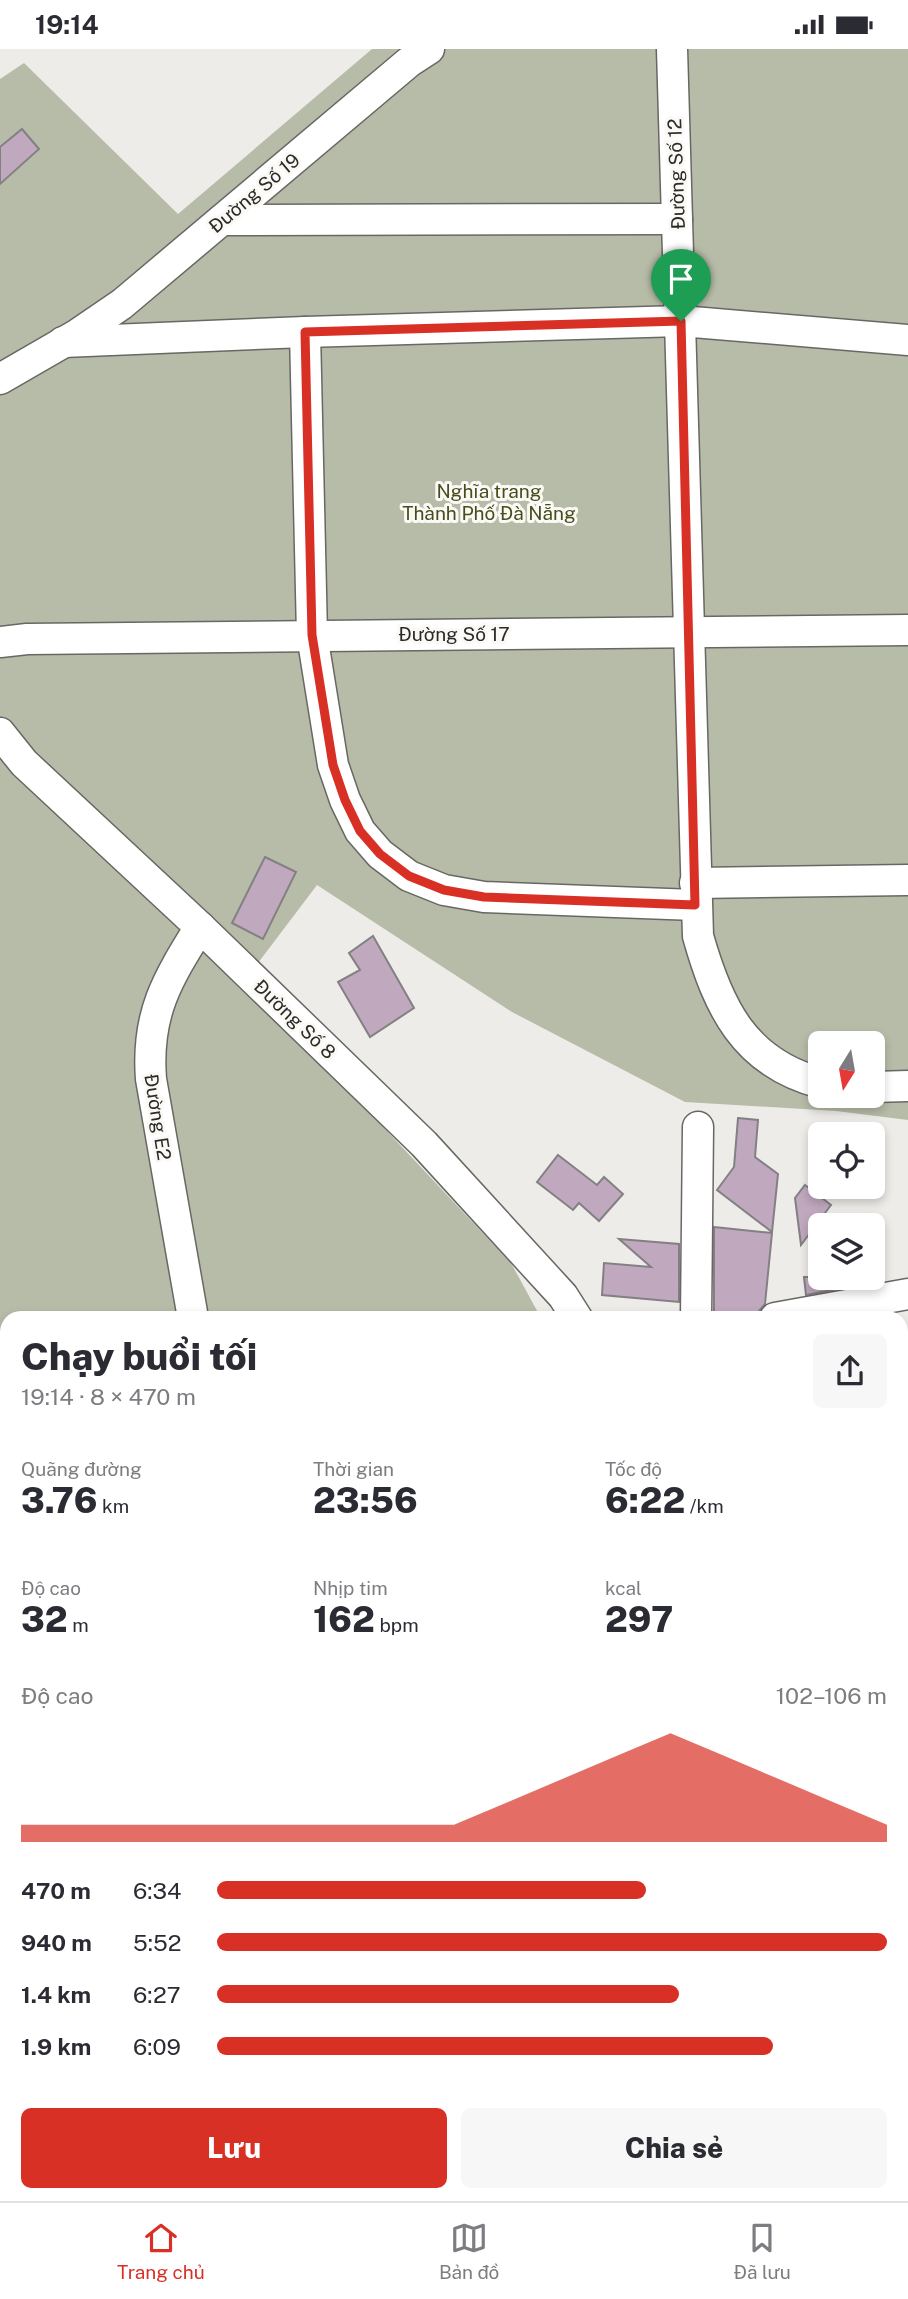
<!DOCTYPE html>
<html lang="vi">
<meta charset="utf-8">
<style>
:root{--surface:#fff;--page:#f7f7f7;--text:#2b2b33;--muted:#7c7c81;--line:#e1e1e2;--accent:#d93025}
body{margin:0;font-family:"Public Sans",sans-serif;background:var(--page);color:var(--text);height:100vh;display:flex;flex-direction:column;font-size:26px;white-space:nowrap}
*{box-sizing:border-box;margin:0}
p{font-size:23px;color:var(--muted)}
.icon{flex:none;width:38px;height:38px;fill:none;stroke:currentColor;stroke-width:2;stroke-linecap:round;stroke-linejoin:round}
.map{position:relative;flex:1;overflow:hidden}
.side{position:absolute;left:0px;top:1262px;width:908px;height:891px;display:flex;flex-direction:column;background:var(--surface);border-radius:21px 21px 0 0;box-shadow:0 4px 10px #0003}
.side>*{flex:none}
.needle{width:46px;rotate:191deg}
.controls{position:absolute;left:808px;top:982px;display:grid;gap:14px}
.controls a{display:grid;place-items:center;width:77px;height:77px;border-radius:10px;background:var(--surface);box-shadow:0 4px 10px #0003;font-size:35px}
.pin{position:absolute;display:grid;place-items:center;width:60px;height:60px;color:#fff;margin:-72px -30px;border-radius:50% 50% 50% 0;rotate:-45deg;box-shadow:0 0 7px #0007}
.pin .icon{rotate:45deg}
.round{display:grid;place-items:center;flex:none;width:74px;height:74px;border-radius:10px;background:var(--page)}
.overview{display:flex;align-items:center;justify-content:space-between;height:119px;padding:0 21px}
h1{font-size:38px;font-weight:800;line-height:52px}
.stats{display:grid;grid-template-columns:repeat(3,1fr);gap:10px;height:119px;padding:7px 21px}
.stats div{display:grid;align-content:center}
.stats b{font-size:35px;font-weight:800}
.stats small{font-size:19px;font-weight:400}
.stats p{font-size:19px}
.chart{height:196px;padding:14px 21px}
.chart p{display:flex;justify-content:space-between}
.chart svg{width:100%;height:126px;margin-top:7px;fill:var(--accent);opacity:.7}
.primary-button{display:flex;gap:14px;margin-top:auto;padding:14px 21px}
.primary-button a{flex:1;height:80px;border-radius:10px;background:var(--accent);color:#fff;font-size:28px;font-weight:800;line-height:80px;text-align:center}
.primary-button a+a{background:var(--page);color:var(--text)}
ul{padding:0 21px;list-style:none;font-size:23px}
li{display:grid;grid-template-columns:112px 84px 1fr;align-items:center;height:52px}
li i{height:18px;border-radius:9px;background:var(--accent)}
.status{display:flex;justify-content:space-between;align-items:center;height:49px;padding:0 35px;background:var(--surface);direction:ltr}
.status svg{height:19px;fill:currentColor}
.dock{display:flex;justify-content:space-around;align-items:center;height:98px;border-top:2px solid var(--line);background:var(--surface);font-size:19px;color:var(--muted)}
.dock a{display:grid;justify-items:center;gap:4px}
.dock .selected{color:var(--accent)}
.map>svg:first-child{display:block}
.green{fill:#b7bca8;fill-rule:evenodd}
.lines{fill:none;stroke-linecap:round;stroke-linejoin:round}
.stream{stroke:#8498b0;stroke-width:8}
.building{fill:#c0a8bf;stroke:#838083;stroke-width:2}
.minor-casing{stroke:#696763;stroke-width:33}
.minor{stroke:#fff;stroke-width:30}
.route-casing{stroke:#fff;stroke-width:14}
.route{stroke:#d93025;stroke-width:9}
.labels{text-anchor:middle;stroke-width:6;stroke-linejoin:round;paint-order:stroke}
.street-label{font-size:19px;fill:#2b2a29;stroke:#fbf9f5}
.park-label{font-size:19px;fill:#474e1c;stroke:#fbf9f5}
</style>
<div class="status"><b>19:14</b><svg viewBox="0 0 49 12"><path d="M0 12V9h3v3zM5 12V6h3v6zM10 12V3h3v9zM15 12V0h3v12zM26 1h20v11H26zM47 4h2v5h-2z"/></svg></div>
<div class="map">
<svg width="908" height="2152" viewBox="0 0 908 2152">
<rect width="100%" height="100%" fill="#eeece8"/>
<path class="green" d="M 372,0 L 908,0 L 908,1071 L 836,1062 L 685,1053 L 512,963 L 317,836 L 245,931 L 511,1214 L 541,1269 L 7,1269 L 7,2146 L 901,2146 L 901,2004 L 908,2006 L 908,2152 L 0,2152 L 0,30 L 24,14 L 178,165 ZM 821,994 L 873,994 L 873,1046 L 821,1046 Z"/>
<g class="lines">
<g class="stream">
<path d="M 0,1850 L 7,1852"/>
<path d="M 901,2019 L 908,2022"/>
</g>
</g>
<g class="building">
<path d="M 22,80 L 39,100 L 0,135 L 0,98 Z"/>
<path d="M 265,808 L 296,823 L 263,890 L 232,874 Z"/>
<path d="M 373,887 L 414,959 L 370,988 L 338,933 L 360,921 L 349,904 Z"/>
<path d="M 738,1069 L 758,1071 L 755,1108 L 778,1125 L 772,1183 L 717,1141 L 734,1118 Z"/>
<path d="M 558,1106 L 597,1136 L 604,1128 L 623,1145 L 599,1172 L 579,1154 L 573,1161 L 537,1133 Z"/>
<path d="M 805,1136 L 831,1156 L 801,1196 L 795,1149 Z"/>
<path d="M 714,1178 L 772,1184 L 765,1255 L 759,1262 L 758,1269 L 714,1264 Z"/>
<path d="M 619,1190 L 679,1195 L 679,1253 L 602,1246 L 604,1214 L 651,1218 Z"/>
<path d="M 804,1228 L 852,1228 L 853,1237 L 806,1246 Z"/>
</g>
<g class="lines">
<defs>
<g id="minor">
<path d="M 672,0 L 698,887 C 718,958 744,1014 821,1034"/>
<path d="M 222,171 L 677,170"/>
<path d="M 305,283 L 312,586 L 333,716 L 345,751 L 360,782 L 380,805 L 409,827 L 444,841 L 484,848 L 695,856"/>
<path d="M 63,293 L 305,283 L 681,272 L 908,291"/>
<path d="M 0,330 L 78,285 L 122,255 L 409,13 L 429,0"/>
<path d="M 0,593 L 27,590 L 908,581"/>
<path d="M 0,684 L 24,714 L 200,878 L 424,1095 L 563,1247 L 577,1269"/>
<path d="M 695,834 L 908,831"/>
<path d="M 873,1038 L 908,1037"/>
<path d="M 193,1269 L 151,1030 C 146,965 167,931 200,878"/>
<path d="M 696,1269 L 698,1078"/>
<path d="M 775,1269 L 908,1245"/>
<path d="M 0,1690 L 7,1692"/>
<path d="M 0,1802 L 7,1804"/>
<path d="M 0,1878 L 7,1880"/>
<path d="M 901,1943 L 908,1946"/>
<path d="M 901,2084 L 908,2069"/>
<path d="M 0,2110 L 7,2113"/>
<path d="M 196,2146 L 277,2152"/>
<path d="M 7,2152 L 9,2146"/>
<path d="M 452,2152 L 454,2146"/>
<path d="M 872,2152 L 875,2146"/>
</g>
</defs>
<use href="#minor" class="minor-casing"/>
<use href="#minor" class="minor"/>
</g>
<g class="lines">
<defs>
<path id="route" d="M 681,272 L 695,856 L 484,848 L 444,841 L 409,827 L 380,805 L 360,782 L 345,751 L 333,716 L 312,586 L 305,283 Z"/>
</defs>
<use href="#route" class="route-casing"/>
<use href="#route" class="route"/>
</g>
<g class="labels">
<g class="street-label">
<text transform="translate(676 125) rotate(-92)" y="7">Đường Số 12</text>
<text transform="translate(254 144) rotate(-40)" y="7">Đường Số 19</text>
<text x="454" y="592">Đường Số 17</text>
<text transform="translate(295 970) rotate(44)" y="7">Đường Số 8</text>
<text transform="translate(158 1068) rotate(81)" y="7">Đường E2</text>
</g>
<g class="park-label">
<text x="489" y="449">Nghĩa trang<tspan x="489" dy="22">Thành Phố Đà Nẵng</tspan></text>
</g>
</g>
</svg>
<div class="controls">
<a><svg class="needle" viewBox="-14 -14 28 28"><path d="M0-13l5 13h-10z" fill="#e53935"/><path d="M0 13l5-13h-10z" fill="#7c7c81"/></svg></a>
<a><svg class="icon" aria-label="locate" viewBox="0 0 24 24"><circle cx="12" cy="12" r="6"/><path d="M12 2v4M12 18v4M2 12h4M18 12h4"/></svg></a>
<a><svg class="icon" aria-label="layers" viewBox="0 0 24 24"><path d="M12 4l9 5-9 5-9-5zM3 14l9 5 9-5"/></svg></a>
</div>
<div class="pin" style="left:681px;top:272px;background:#1e9e55"><svg class="icon" aria-label="arrive" viewBox="0 0 24 24"><path d="M6 21V4h12l-3 4 3 4H6"/></svg></div>
<section class="side">
<div class="overview"><div><h1>Chạy buổi tối</h1><p>19:14 · 8 × 470 m</p></div><a class="round"><svg class="icon" aria-label="share" viewBox="0 0 24 24"><path d="M12 15V3M7 8l5-5 5 5M5 13v7h14v-7"/></svg></a></div>
<div class="stats">
<div><p>Quãng đường</p><b>3.76<small> km</small></b></div>
<div><p>Thời gian</p><b>23:56</b></div>
<div><p>Tốc độ</p><b>6:22<small> /km</small></b></div>
</div>
<div class="stats">
<div><p>Độ cao</p><b>32<small> m</small></b></div>
<div><p>Nhịp tim</p><b>162<small> bpm</small></b></div>
<div><p>kcal</p><b>297</b></div>
</div>
<div class="chart"><p><span>Độ cao</span>102–106 m</p>
<svg viewBox="0 0 160 44" preserveAspectRatio="none"><path d="M0 44V38L10 38L20 38L30 38L40 38L50 38L60 38L70 38L80 38L90 30L100 22L110 14L120 6L130 14L140 22L150 30L160 38V44z"/></svg>
</div>
<ul>
<li><b>470 m</b>6:34<i style="width:64%"></i></li>
<li><b>940 m</b>5:52<i style="width:100%"></i></li>
<li><b>1.4 km</b>6:27<i style="width:69%"></i></li>
<li><b>1.9 km</b>6:09<i style="width:83%"></i></li>
</ul>
<div class="primary-button"><a>Lưu</a><a>Chia sẻ</a></div>
</section>
</div>
<nav class="dock">
<a class="selected"><svg class="icon" aria-label="home" viewBox="0 0 24 24"><path d="M3 11l9-7 9 7M6 9v11h12V9"/></svg>Trang chủ</a>
<a><svg class="icon" aria-label="map" viewBox="0 0 24 24"><path d="M3 6l6-2 6 2 6-2v14l-6 2-6-2-6 2zM9 4v14M15 6v14"/></svg>Bản đồ</a>
<a><svg class="icon" aria-label="saved" viewBox="0 0 24 24"><path d="M7 4h10v16l-5-4-5 4z"/></svg>Đã lưu</a>
</nav>
